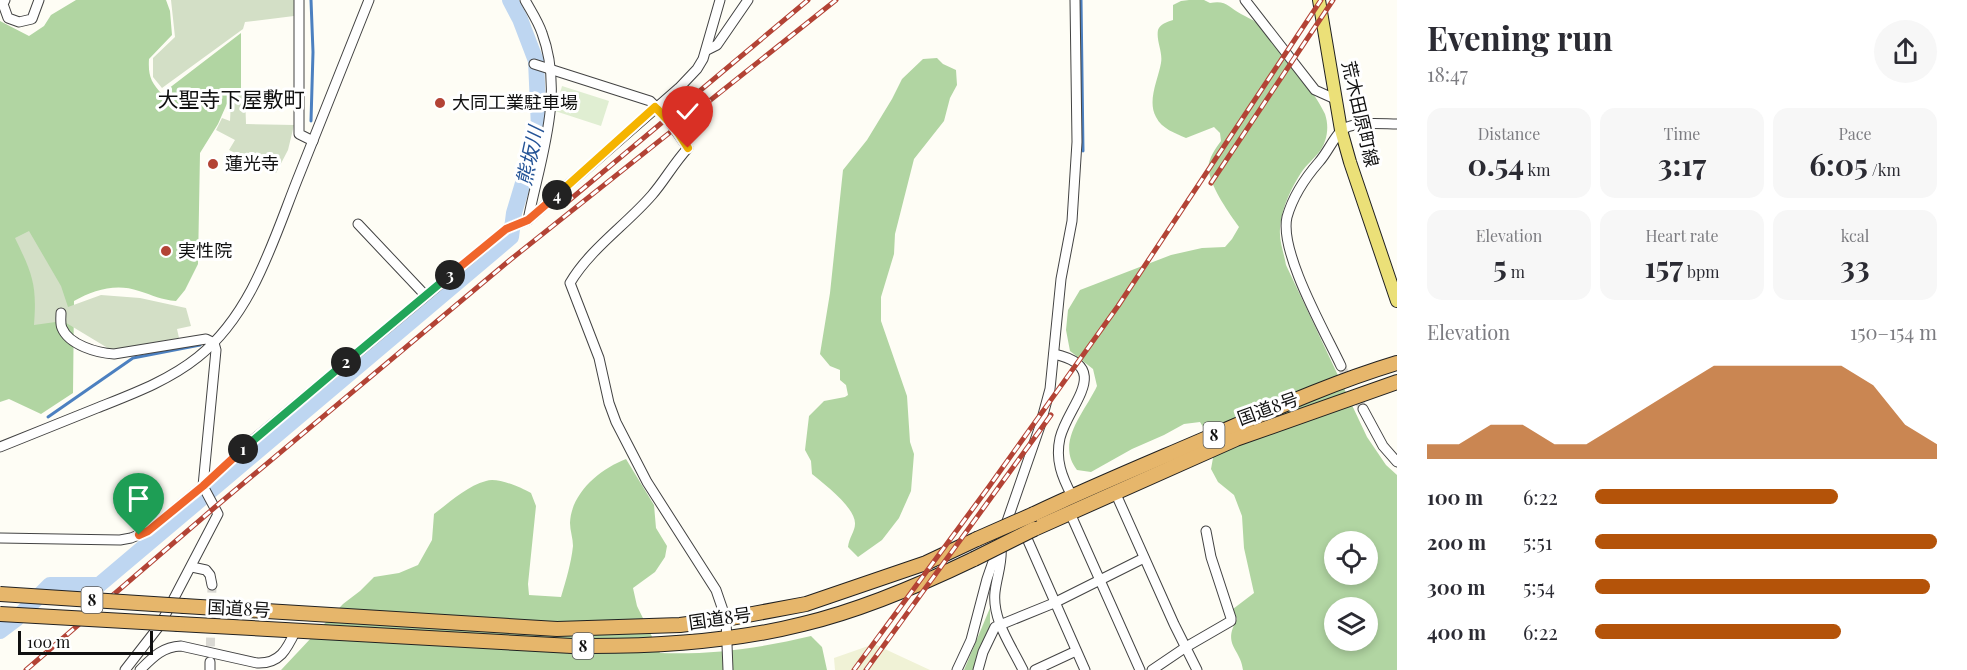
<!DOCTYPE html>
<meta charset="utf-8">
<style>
:root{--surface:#fff;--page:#f7f7f7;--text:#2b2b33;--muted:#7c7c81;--accent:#b45309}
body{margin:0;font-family:"Playfair Display","Noto Sans JP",serif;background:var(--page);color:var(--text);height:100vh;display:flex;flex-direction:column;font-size:22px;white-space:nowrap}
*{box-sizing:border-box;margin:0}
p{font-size:20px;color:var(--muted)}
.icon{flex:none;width:33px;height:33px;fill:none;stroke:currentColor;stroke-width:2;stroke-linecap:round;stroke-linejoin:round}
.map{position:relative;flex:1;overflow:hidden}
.panel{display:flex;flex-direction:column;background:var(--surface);width:570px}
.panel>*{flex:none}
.tools{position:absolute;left:1324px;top:531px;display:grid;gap:12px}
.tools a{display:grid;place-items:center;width:54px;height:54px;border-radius:50%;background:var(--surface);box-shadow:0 3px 9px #0003;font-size:30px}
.scale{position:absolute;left:18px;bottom:15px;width:135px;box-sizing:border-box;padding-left:6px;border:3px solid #101010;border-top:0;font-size:16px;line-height:21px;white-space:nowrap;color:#101010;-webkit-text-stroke:4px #fff;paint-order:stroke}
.pin{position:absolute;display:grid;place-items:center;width:51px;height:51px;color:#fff;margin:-62px -26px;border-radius:50% 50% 50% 0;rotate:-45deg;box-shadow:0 0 6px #0007}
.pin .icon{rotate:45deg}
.km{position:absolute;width:30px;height:30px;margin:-15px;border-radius:50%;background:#222;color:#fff;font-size:16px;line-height:30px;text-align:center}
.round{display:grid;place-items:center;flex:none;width:63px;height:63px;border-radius:32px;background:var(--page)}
.head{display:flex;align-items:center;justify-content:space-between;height:102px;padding:0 30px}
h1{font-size:33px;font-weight:700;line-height:45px}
.stats{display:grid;grid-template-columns:repeat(3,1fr);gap:9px;height:102px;padding:6px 30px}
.stats div{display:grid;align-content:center;border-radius:15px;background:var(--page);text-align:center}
.stats b{font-size:30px;font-weight:700}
.stats small{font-size:16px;font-weight:400}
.stats p{font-size:16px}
.chart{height:168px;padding:12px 30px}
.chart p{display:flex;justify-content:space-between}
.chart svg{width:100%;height:108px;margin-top:6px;fill:var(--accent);opacity:.7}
ul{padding:0 30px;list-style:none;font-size:20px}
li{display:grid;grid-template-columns:96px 72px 1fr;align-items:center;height:45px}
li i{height:15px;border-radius:8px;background:var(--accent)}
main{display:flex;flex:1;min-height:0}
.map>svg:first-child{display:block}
.farmland{fill:#f0f2d6}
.forest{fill:#b1d5a2;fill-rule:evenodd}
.cemetery{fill:#d3dfc6}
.pitch{fill:#e0eed2}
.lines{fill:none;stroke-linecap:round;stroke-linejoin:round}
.stream{stroke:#4c80c0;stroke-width:3}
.river{stroke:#bed6f1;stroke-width:16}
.minor-tunnel{stroke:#dad9d3;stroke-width:9;stroke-dasharray:9 4.5;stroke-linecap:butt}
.minor-casing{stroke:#434343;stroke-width:11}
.major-casing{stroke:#212121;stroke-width:14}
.highway-casing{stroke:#212121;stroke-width:16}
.minor{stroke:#fff;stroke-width:9}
.major{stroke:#ebe078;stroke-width:12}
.highway{stroke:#e6b66b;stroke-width:14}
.rail-casing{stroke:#b34335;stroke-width:5}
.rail{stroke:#fff;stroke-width:3;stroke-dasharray:9;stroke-linecap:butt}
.highway-bridge-casing{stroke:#212121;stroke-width:16;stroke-linecap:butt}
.highway-bridge{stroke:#e6b66b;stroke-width:14}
.split-1-casing{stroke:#fff;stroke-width:12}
.split-2-casing{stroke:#fff;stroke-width:12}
.split-3-casing{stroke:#fff;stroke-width:12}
.split-4-casing{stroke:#fff;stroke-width:12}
.split-5-casing{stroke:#fff;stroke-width:12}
.split-6-casing{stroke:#fff;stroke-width:12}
.split-1{stroke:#f0652b;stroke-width:8}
.split-2{stroke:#22a559;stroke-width:8}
.split-3{stroke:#22a559;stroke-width:8}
.split-4{stroke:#f0652b;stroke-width:8}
.split-5{stroke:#f5b400;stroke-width:8}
.split-6{stroke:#f5b400;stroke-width:8}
.poi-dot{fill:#b34335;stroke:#fff;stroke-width:2}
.labels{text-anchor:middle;stroke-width:6;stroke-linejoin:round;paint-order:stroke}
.shield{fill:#fff;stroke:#585858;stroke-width:1.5}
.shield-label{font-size:16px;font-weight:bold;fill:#101010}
.poi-label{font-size:18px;fill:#101010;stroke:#fff;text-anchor:start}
.street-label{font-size:18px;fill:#101010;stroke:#fff}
.water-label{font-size:20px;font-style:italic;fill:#255497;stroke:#fff}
.quarter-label{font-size:21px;fill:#101010;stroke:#fff}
</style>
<main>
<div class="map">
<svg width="1397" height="670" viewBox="0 0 1397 670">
<rect width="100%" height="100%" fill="#fefdf5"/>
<path class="farmland" d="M 874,644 L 930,670 L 835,670 L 834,658 Z"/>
<g class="forest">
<path d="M 76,0 L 166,0 L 170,11 L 172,35 L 149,59 C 148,76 151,83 163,95 L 168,89 L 241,33 L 241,90 L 229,99 L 218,124 L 200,153 L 198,264 L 185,290 L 176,301 C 162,300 152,295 139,291 C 116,283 94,290 74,301 L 73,393 L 41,414 L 9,399 L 0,402 L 0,21 L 29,36 L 44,26 L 51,15 Z"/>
<path d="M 1189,0 L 1204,0 L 1210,3 C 1227,0 1228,7 1241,14 C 1246,17 1252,19 1257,23 C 1274,39 1316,93 1325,114 C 1328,123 1328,132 1325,141 C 1322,152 1310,161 1303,170 C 1292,186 1281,209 1280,229 C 1279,241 1284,253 1286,265 L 1367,437 L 1386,465 L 1397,475 L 1397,670 L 1243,670 C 1240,647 1222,646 1237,619 L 1233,609 L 1254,593 L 1244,548 L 1242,516 L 1234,495 L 1218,482 L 1211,469 L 1215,447 L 1200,422 L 1184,424 L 1164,435 L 1132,449 L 1091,472 L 1077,470 C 1055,442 1085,412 1097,386 L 1093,369 L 1070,351 L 1066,330 L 1068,310 L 1080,290 L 1171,255 L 1202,248 L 1225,247 L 1232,239 L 1239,227 C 1229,213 1212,189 1209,172 C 1206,162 1215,149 1221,141 L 1220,133 L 1214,127 L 1186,138 C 1175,133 1162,129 1156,117 C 1147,101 1158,80 1161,63 C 1163,52 1156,41 1158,30 C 1160,24 1167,22 1173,20 L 1173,5 L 1181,1 ZM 1335,542 L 1368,542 L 1368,574 L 1335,574 ZM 1335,608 L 1368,608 L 1368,640 L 1335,640 Z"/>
<path d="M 937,58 L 943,64 L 956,70 L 957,85 L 950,98 L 944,121 L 914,159 L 895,234 L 894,254 L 881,297 L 881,321 L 907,396 L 910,442 L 914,454 L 911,491 L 899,518 L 882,540 L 858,557 L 848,547 C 849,538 855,531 855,524 C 856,508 824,484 812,474 L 811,461 L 805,450 L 809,416 L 824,401 L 845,397 L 848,395 L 846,385 L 840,380 L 840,370 L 830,366 L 820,354 L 830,293 L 843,170 L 867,140 L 892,99 L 902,79 L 923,59 Z"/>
<path d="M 626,459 L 654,505 L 656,528 L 667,546 L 665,557 L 655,572 L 633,588 L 637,606 L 660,653 C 711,655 761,648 811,636 L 822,647 L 827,670 L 281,670 L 343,604 L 360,591 L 374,577 L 399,573 L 418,565 L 432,540 L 434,514 C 450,502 467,486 486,481 C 497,477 520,487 531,493 L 536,506 L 528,584 L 529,595 L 561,597 C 566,580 571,564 573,546 C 573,538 570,531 570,523 C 571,493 600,469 626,459 Z"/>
<path d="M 990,608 L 990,628 L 974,670 L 964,670 Z"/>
</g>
<g class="cemetery">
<path d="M 171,0 L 294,0 L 294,16 L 245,22 L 243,29 L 162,88 L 153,77 L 153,58 L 175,37 Z"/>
<path d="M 245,94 L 246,124 L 294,125 L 288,150 L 276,173 L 229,150 L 235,140 L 216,130 L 222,118 L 230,121 L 231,100 L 236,95 Z"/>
<path d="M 29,231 L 61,286 L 68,307 L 101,295 L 140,298 L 186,308 L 191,326 L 177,329 L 179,338 L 111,350 L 63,321 L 34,325 C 37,285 33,275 15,238 Z"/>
</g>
<path class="pitch" d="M 562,86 L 609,101 L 601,126 L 555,111 Z"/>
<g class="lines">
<g class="stream">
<path d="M 1081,0 L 1083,151"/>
<path d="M 311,121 L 313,52 L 311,0"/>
<path d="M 48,417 L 133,358 L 200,345"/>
</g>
<path class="river" d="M 0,631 L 16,619 L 50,585 L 99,585 L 511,237 L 514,213 L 526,173 L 536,147 L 539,128 L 536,61 L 520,19 L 510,0"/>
<g class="minor-tunnel">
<path d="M 1341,366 L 1363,409"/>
<path d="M 210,660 L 212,585"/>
</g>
<defs>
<g id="minor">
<path d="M 5,0 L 3,4 L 8,18 L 19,22 L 32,19 L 39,0"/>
<path d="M 299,0 L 299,134 L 313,141"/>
<path d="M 525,0 C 531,11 538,21 542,33 C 565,95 540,159 528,220"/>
<path d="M 1245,0 L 1315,90 L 1335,99"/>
<path d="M 707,50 L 717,45 L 748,0"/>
<path d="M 534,64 L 650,101 L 667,118 L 688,148 C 674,163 665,180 652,195 C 626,225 590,249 570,283 L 599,358 L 609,403 L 616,422 L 647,482 L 716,590 L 726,619 L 728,670"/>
<path d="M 358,224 L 425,295"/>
<path d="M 61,313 C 61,317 60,324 62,328 C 69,345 97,353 114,354 L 206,339 L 214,343 L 216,350 L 203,486 L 218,514 L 160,625 L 125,670"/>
<path d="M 1054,354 C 1114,367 1068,405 1060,438 C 1055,460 1062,477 1072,496"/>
<path d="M 1341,366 C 1325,332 1279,252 1287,217 C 1293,196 1305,178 1319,162 C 1327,153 1332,141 1340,132 C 1350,120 1382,124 1397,124"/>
<path d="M 1363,409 L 1383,446 L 1397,462"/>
<path d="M 0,447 C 32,434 65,421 97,408 C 132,394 168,381 198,357 C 254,312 274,237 300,173 C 323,115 346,58 369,0"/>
<path d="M 1115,492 L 1174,624 L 1197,670"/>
<path d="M 1070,513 L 1140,670"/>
<path d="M 1025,534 L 1085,670"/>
<path d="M 0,538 L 120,540 L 131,538 L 148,531 L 203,486 L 253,440 L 506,229 L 528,220 L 679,88 L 697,69 L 703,59 L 720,0"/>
<path d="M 1001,545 C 1003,562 997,575 995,592 C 992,620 1011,645 1023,670"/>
<path d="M 192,567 L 206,570 L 210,575 L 212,585"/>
<path d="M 210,662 L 210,670"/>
<path d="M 140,670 C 153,657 162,647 181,646 L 257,663 C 280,664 287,649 296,630"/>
<path d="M 957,670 L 971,640 L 987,579 L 1040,426 L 1050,389 L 1061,279 L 1072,221 L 1077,142 L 1075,0"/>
<path d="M 978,670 L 983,652 L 995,627 L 1054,603 L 1144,558"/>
<path d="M 1035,670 L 1076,651"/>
<path d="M 1152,670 L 1186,647 L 1231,621 L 1231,618 L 1211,557 L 1206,531"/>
</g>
<path id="major" d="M 1319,0 L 1341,130 L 1350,162 L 1397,301"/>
<g id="highway">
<path d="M 1034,514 C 1093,486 1154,461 1214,435 C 1274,409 1334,382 1397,363"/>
<path d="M 1034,529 L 1236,439 L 1397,382"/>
<path d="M 184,606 L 557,629 L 680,625 L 726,619 L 806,604 L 926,563 L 977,539"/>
<path d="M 178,624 L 572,646 C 649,647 728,643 803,624 C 862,610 920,585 974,559"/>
</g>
</defs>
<use href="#minor" class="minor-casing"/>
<use href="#major" class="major-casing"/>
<use href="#highway" class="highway-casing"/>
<use href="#minor" class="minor"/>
<use href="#major" class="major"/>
<use href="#highway" class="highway"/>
<defs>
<g id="rail">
<path d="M 1211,183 L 1333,0"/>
<path d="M 566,203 L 808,0"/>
<path d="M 26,670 L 214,508 L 510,260 L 836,0"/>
<path d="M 854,670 L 988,488 L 1118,306 L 1321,0"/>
<path d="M 866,670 L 1051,415"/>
</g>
</defs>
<use href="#rail" class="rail-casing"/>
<use href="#rail" class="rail"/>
<defs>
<g id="highway-bridge">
<path d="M 977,539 L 1034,514"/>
<path d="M 974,559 L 1034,529"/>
<path d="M 0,594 L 184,606"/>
<path d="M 0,614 L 178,624"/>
</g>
</defs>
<use href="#highway-bridge" class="highway-bridge-casing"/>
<use href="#highway-bridge" class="highway-bridge"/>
</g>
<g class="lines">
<defs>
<path id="split-1" d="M 139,535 L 148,531 L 203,486 L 243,449"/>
<path id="split-2" d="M 243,449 L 346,362"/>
<path id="split-3" d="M 346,362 L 450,275"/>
<path id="split-4" d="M 450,275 L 506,229 L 528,220 L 557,195"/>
<path id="split-5" d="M 557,195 L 655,107 L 658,110"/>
<path id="split-6" d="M 658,110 L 675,128 L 688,148"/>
</defs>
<use href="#split-1" class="split-1-casing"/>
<use href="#split-2" class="split-2-casing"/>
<use href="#split-3" class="split-3-casing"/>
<use href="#split-4" class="split-4-casing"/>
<use href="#split-5" class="split-5-casing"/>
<use href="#split-6" class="split-6-casing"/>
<use href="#split-1" class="split-1"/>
<use href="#split-2" class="split-2"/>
<use href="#split-3" class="split-3"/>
<use href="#split-4" class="split-4"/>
<use href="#split-5" class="split-5"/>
<use href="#split-6" class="split-6"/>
</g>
<g class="poi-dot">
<circle cx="440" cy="103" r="6"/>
<circle cx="213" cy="164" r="6"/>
<circle cx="166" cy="251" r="6"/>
</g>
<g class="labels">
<g class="shield">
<rect x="1203.5" y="422" width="21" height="26" rx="4.5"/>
<rect x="81.5" y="587" width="21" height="26" rx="4.5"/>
<rect x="572.5" y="633" width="21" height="26" rx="4.5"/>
</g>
<g class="shield-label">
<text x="1214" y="441">8</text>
<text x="92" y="606">8</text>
<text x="583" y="652">8</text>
</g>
<g class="poi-label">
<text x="452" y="109">大同工業駐車場</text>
<text x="225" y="170">蓮光寺</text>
<text x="178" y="257">実性院</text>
</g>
<g class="street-label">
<text transform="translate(1360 114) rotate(77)" y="6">荒木田原町線</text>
<text transform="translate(1268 409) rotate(-20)" y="6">国道8号</text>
<text transform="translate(239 609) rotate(3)" y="6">国道8号</text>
<text transform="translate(720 619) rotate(-8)" y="6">国道8号</text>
</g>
<g class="water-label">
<text transform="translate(530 156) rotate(-78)" y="7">熊坂川</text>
</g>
<g class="quarter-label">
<text x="231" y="107">大聖寺下屋敷町</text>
</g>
</g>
</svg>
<div class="tools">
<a><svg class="icon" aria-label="locate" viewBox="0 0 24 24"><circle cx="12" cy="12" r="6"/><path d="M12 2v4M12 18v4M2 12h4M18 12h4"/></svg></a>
<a><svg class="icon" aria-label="layers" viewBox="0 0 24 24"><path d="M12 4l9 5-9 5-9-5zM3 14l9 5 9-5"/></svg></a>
</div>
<div class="scale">100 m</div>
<div class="pin" style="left:139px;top:535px;background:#1e9e55"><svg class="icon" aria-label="arrive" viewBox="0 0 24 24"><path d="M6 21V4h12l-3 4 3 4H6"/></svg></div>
<div class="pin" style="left:688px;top:148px;background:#d93025"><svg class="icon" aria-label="check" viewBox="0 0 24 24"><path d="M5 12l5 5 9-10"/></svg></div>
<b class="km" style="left:243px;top:449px">1</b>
<b class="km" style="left:346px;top:362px">2</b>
<b class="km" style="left:450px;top:275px">3</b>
<b class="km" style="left:557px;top:195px">4</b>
</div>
<section class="panel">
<div class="head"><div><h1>Evening run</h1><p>18:47</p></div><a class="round"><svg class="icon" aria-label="share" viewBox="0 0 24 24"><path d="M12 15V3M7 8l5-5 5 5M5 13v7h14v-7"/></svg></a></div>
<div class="stats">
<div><p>Distance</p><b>0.54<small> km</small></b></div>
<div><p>Time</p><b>3:17</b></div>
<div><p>Pace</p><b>6:05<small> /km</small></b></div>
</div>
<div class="stats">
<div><p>Elevation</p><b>5<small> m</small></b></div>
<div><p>Heart rate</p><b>157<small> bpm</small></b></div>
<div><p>kcal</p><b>33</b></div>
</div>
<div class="chart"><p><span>Elevation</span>150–154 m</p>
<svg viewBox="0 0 160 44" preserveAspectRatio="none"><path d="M0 44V38L10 38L20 30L30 30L40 38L50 38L60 30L70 22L80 14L90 6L100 6L110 6L120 6L130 6L140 14L150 30L160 38V44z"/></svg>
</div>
<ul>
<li><b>100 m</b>6:22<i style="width:71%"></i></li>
<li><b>200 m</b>5:51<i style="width:100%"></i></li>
<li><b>300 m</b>5:54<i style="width:98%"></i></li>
<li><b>400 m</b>6:22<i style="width:72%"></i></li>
</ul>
</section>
</main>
